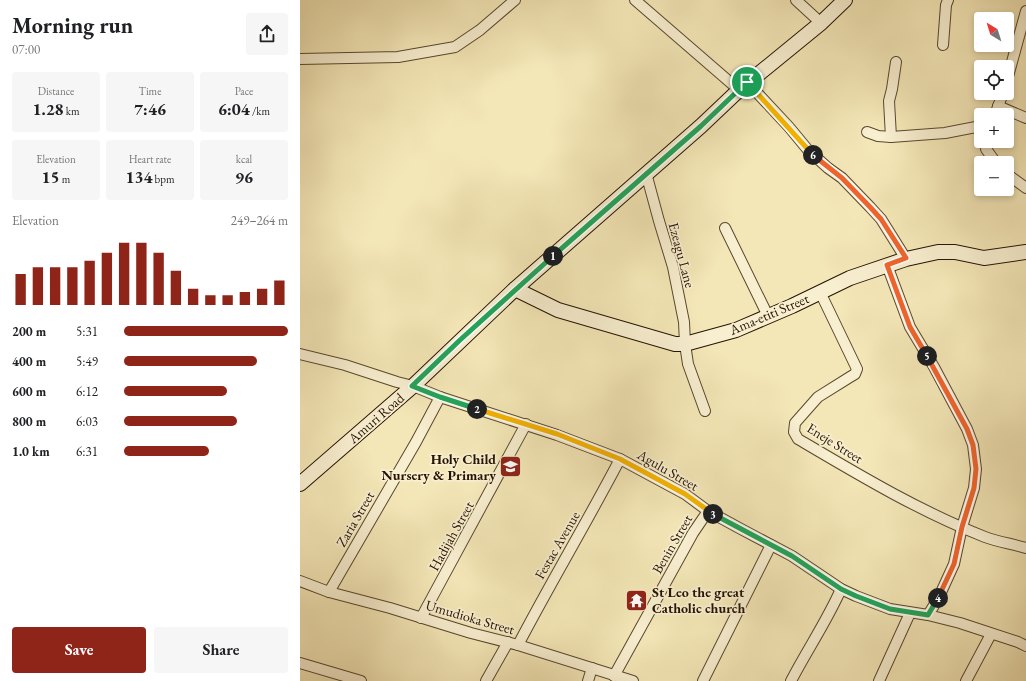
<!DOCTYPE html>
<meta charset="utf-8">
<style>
:root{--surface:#fff;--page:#f6f6f6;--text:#202124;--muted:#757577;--accent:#8f2418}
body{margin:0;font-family:"EB Garamond",serif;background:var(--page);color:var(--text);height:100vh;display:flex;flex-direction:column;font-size:15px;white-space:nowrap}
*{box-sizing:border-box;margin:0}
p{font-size:13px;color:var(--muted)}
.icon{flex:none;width:22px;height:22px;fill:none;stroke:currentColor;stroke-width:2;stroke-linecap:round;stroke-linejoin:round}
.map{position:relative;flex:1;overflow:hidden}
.panel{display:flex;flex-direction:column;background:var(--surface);width:300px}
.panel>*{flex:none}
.needle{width:26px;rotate:322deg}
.controls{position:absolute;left:674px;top:12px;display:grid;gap:8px}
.controls a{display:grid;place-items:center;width:40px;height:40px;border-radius:4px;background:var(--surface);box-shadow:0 2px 6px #0003;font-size:20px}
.pin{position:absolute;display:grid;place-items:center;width:34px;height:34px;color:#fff;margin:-17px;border:2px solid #fff;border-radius:50%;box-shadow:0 1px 4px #0007}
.km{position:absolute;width:20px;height:20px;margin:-10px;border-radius:50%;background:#222;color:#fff;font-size:11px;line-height:20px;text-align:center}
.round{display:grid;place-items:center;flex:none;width:42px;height:42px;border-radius:4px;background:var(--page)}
.summary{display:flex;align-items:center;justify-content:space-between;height:68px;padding:0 12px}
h1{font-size:22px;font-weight:700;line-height:30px}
.stats{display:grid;grid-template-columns:repeat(3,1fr);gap:6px;height:68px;padding:4px 12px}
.stats div{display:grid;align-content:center;border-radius:4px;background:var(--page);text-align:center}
.stats b{font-size:17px;font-weight:700}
.stats small{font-size:11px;font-weight:400}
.stats p{font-size:11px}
.chart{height:112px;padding:8px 12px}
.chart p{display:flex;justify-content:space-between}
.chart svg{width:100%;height:72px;margin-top:4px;stroke:var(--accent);stroke-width:6}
.primary-button{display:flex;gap:8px;margin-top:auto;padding:8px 12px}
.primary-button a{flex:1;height:46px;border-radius:4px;background:var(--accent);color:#fff;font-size:16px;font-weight:700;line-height:46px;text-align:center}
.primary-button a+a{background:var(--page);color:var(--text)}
ul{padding:0 12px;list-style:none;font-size:13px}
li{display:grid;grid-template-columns:64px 48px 1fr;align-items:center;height:30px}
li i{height:10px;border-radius:5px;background:var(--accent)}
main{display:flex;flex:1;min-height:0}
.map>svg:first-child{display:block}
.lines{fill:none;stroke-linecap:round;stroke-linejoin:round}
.street-casing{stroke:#58482e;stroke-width:12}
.secondary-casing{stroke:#241301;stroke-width:16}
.street{stroke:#f8efd0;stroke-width:10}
.secondary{stroke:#f8efd0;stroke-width:14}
.split-1-casing{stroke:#fff;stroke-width:8}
.split-2-casing{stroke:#fff;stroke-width:8}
.split-3-casing{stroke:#fff;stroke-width:8}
.split-4-casing{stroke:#fff;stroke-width:8}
.split-5-casing{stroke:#fff;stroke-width:8}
.split-6-casing{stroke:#fff;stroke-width:8}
.split-7-casing{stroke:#fff;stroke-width:8}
.split-1{stroke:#22a559;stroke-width:5}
.split-2{stroke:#22a559;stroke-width:5}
.split-3{stroke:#f5b400;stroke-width:5}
.split-4{stroke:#22a559;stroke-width:5}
.split-5{stroke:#f0652b;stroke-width:5}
.split-6{stroke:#f0652b;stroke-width:5}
.split-7{stroke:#f5b400;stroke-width:5}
.labels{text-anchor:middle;stroke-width:3.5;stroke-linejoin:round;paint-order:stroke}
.street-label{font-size:14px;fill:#241301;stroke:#f8efd0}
.poi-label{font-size:14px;font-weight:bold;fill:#241301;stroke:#f8efd0;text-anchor:end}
</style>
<main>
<section class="panel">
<div class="summary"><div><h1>Morning run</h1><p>07:00</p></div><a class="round"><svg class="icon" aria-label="share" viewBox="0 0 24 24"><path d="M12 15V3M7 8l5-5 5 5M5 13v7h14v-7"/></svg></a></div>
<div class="stats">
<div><p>Distance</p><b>1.28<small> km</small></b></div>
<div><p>Time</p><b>7:46</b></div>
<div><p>Pace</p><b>6:04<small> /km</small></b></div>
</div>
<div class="stats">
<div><p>Elevation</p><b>15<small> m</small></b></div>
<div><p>Heart rate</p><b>134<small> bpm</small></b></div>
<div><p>kcal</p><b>96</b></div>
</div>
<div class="chart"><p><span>Elevation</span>249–264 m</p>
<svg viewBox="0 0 160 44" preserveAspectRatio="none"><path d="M5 44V25M15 44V21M25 44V21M35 44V21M45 44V17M55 44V12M65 44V6M75 44V6M85 44V12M95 44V23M105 44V34M115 44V38M125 44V38M135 44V36M145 44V34M155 44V29"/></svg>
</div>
<ul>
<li><b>200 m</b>5:31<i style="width:100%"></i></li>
<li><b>400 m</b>5:49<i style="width:81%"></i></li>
<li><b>600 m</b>6:12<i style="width:63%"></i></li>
<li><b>800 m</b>6:03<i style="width:69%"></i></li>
<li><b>1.0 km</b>6:31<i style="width:52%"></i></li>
</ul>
<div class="primary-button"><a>Save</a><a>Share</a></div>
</section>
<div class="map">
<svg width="726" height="681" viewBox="0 0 726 681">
<rect width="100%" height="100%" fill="#f4e7b7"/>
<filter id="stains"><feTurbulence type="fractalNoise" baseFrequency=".005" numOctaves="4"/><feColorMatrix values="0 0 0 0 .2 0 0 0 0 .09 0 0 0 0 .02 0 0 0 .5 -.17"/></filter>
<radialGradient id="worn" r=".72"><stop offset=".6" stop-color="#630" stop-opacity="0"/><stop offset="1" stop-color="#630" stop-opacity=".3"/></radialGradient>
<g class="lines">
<defs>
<g id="street">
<path d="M 335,0 L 439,90"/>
<path d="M 496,0 L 521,23"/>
<path d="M 643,45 L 646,5 L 648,0"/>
<path d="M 0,59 L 98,57 L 155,47 L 180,30 L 215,0"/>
<path d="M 707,80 L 726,11"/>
<path d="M 447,82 L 489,127 L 508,150 L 528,168 L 542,178 L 570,207 L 581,219 L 606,259"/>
<path d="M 698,106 L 726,118"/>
<path d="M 695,115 L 703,93"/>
<path d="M 567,132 L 578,136 L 591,137 L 645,133 L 681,126"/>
<path d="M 591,137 L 589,101 L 592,89 L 596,62"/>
<path d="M 688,141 L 686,149 L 696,163"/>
<path d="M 346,173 L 359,221 L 373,267 L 384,322 L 385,344 L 388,364 L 405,411"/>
<path d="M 707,174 L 726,188"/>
<path d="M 425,228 L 468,316"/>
<path d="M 587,265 L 610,327 L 634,367 L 667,429 L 673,445 L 676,469 L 674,488 L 662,527 L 654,564 L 638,599 L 628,615"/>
<path d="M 520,292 L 557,369 L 555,374 L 550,377 L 518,397 L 495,423 L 494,432 L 498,439 C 559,475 619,511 685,537 C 698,542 713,544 726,548"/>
<path d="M 0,354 L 45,365 L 97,382 L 113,386 L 140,397 L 257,435 L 320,459 L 385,494 L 408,511 L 441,529 L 492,556 L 541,589 L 556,596 L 590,609 L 628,615 L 660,623 L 718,642 L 726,646"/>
<path d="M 0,581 L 29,592 L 90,608 L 171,633 L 218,645 L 333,681"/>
<path d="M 29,592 L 116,442 L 140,397"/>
<path d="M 121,618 L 226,424"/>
<path d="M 218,645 C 251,582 287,522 320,459"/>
<path d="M 0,663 L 61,681"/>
<path d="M 314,676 L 393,533 L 408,511"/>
<path d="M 186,681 L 208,642"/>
<path d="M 288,681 L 292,668"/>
<path d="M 403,681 L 471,545"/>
<path d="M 491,681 C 507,650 527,621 541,589"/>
<path d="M 579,681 L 610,613"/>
<path d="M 666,681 L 691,634"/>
</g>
<g id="secondary">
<path d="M 215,289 L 258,310 L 375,344 L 385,344 L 436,330 L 492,306 L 550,278 L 606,259 L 638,252 L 655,252 L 684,258 L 726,252"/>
<path d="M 0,484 L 113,386 L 215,289 L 401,126 L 439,90 L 521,23 L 545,0"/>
</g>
</defs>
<use href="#street" class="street-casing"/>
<use href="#secondary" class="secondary-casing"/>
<use href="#street" class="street"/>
<use href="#secondary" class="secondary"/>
</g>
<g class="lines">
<defs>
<path id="split-1" d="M 253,256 L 401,126 L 447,82"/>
<path id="split-2" d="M 177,409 L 140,397 L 112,386 L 160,340 L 253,256"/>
<path id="split-3" d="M 177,409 L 257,434 L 320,459 L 385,494 L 413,514"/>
<path id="split-4" d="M 413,514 L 492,556 L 541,589 L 556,596 L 590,609 L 628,615 L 638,598"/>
<path id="split-5" d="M 627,356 L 667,429 L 673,445 L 676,469 L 674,488 L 662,527 L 654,564 L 638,598"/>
<path id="split-6" d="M 513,155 L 542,178 L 570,207 L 581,219 L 606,258 L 587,265 L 610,327 L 627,356"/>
<path id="split-7" d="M 447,82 L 513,155"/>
</defs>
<use href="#split-1" class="split-1-casing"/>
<use href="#split-2" class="split-2-casing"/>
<use href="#split-3" class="split-3-casing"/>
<use href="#split-4" class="split-4-casing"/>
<use href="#split-5" class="split-5-casing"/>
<use href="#split-6" class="split-6-casing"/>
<use href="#split-7" class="split-7-casing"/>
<use href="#split-1" class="split-1"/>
<use href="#split-2" class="split-2"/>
<use href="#split-3" class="split-3"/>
<use href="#split-4" class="split-4"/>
<use href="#split-5" class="split-5"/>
<use href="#split-6" class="split-6"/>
<use href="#split-7" class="split-7"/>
</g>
<defs>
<symbol id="school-square" viewBox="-11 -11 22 22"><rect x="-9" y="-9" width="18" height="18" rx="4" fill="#8f2418" stroke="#f8efd0"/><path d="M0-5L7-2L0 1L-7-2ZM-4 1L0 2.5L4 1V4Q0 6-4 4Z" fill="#fff"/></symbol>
<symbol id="temple-square" viewBox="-11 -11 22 22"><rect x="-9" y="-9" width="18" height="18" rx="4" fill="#8f2418" stroke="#f8efd0"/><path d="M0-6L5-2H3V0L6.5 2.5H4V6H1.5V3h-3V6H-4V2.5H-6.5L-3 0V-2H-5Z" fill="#fff"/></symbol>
</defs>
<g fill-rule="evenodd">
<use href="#school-square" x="198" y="454" width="25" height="25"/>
<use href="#temple-square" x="324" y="588" width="25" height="25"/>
</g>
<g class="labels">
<g class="street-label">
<text transform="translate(382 255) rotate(75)" y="5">Ezeagu Lane</text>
<text transform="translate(469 314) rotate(-23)" y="5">Ama-etiti Street</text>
<text transform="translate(76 418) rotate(-41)" y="5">Amuri Road</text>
<text transform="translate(535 443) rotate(32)" y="5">Eneje Street</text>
<text transform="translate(368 470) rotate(30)" y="5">Agulu Street</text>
<text transform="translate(55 519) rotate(-60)" y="5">Zaria Street</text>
<text transform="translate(151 536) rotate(-61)" y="5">Hadijah Street</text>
<text transform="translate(372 544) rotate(-60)" y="5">Benin Street</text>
<text transform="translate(257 545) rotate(-60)" y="5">Festac Avenue</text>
<text transform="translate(170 617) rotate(16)" y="5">Umudioka Street</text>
</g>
<g class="poi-label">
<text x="196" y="464">Holy Child<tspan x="196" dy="16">Nursery &amp; Primary</tspan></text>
<text x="352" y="597" text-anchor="start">St Leo the great<tspan x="352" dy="16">Catholic church</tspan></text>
</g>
</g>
<rect width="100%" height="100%" filter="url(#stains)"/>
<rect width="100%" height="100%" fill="url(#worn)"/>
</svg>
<div class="controls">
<a><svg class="needle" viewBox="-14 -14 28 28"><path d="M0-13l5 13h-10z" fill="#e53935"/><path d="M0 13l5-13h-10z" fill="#757577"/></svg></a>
<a><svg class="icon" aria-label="locate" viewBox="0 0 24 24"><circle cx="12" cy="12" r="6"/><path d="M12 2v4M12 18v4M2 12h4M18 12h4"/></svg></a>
<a>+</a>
<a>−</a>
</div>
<div class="pin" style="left:447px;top:82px;background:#1e9e55"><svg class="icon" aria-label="arrive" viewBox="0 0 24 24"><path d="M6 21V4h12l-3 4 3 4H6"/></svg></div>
<b class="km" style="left:253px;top:256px">1</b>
<b class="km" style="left:177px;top:409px">2</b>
<b class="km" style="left:413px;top:514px">3</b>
<b class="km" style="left:638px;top:598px">4</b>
<b class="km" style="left:627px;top:356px">5</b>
<b class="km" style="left:513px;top:155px">6</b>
</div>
</main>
